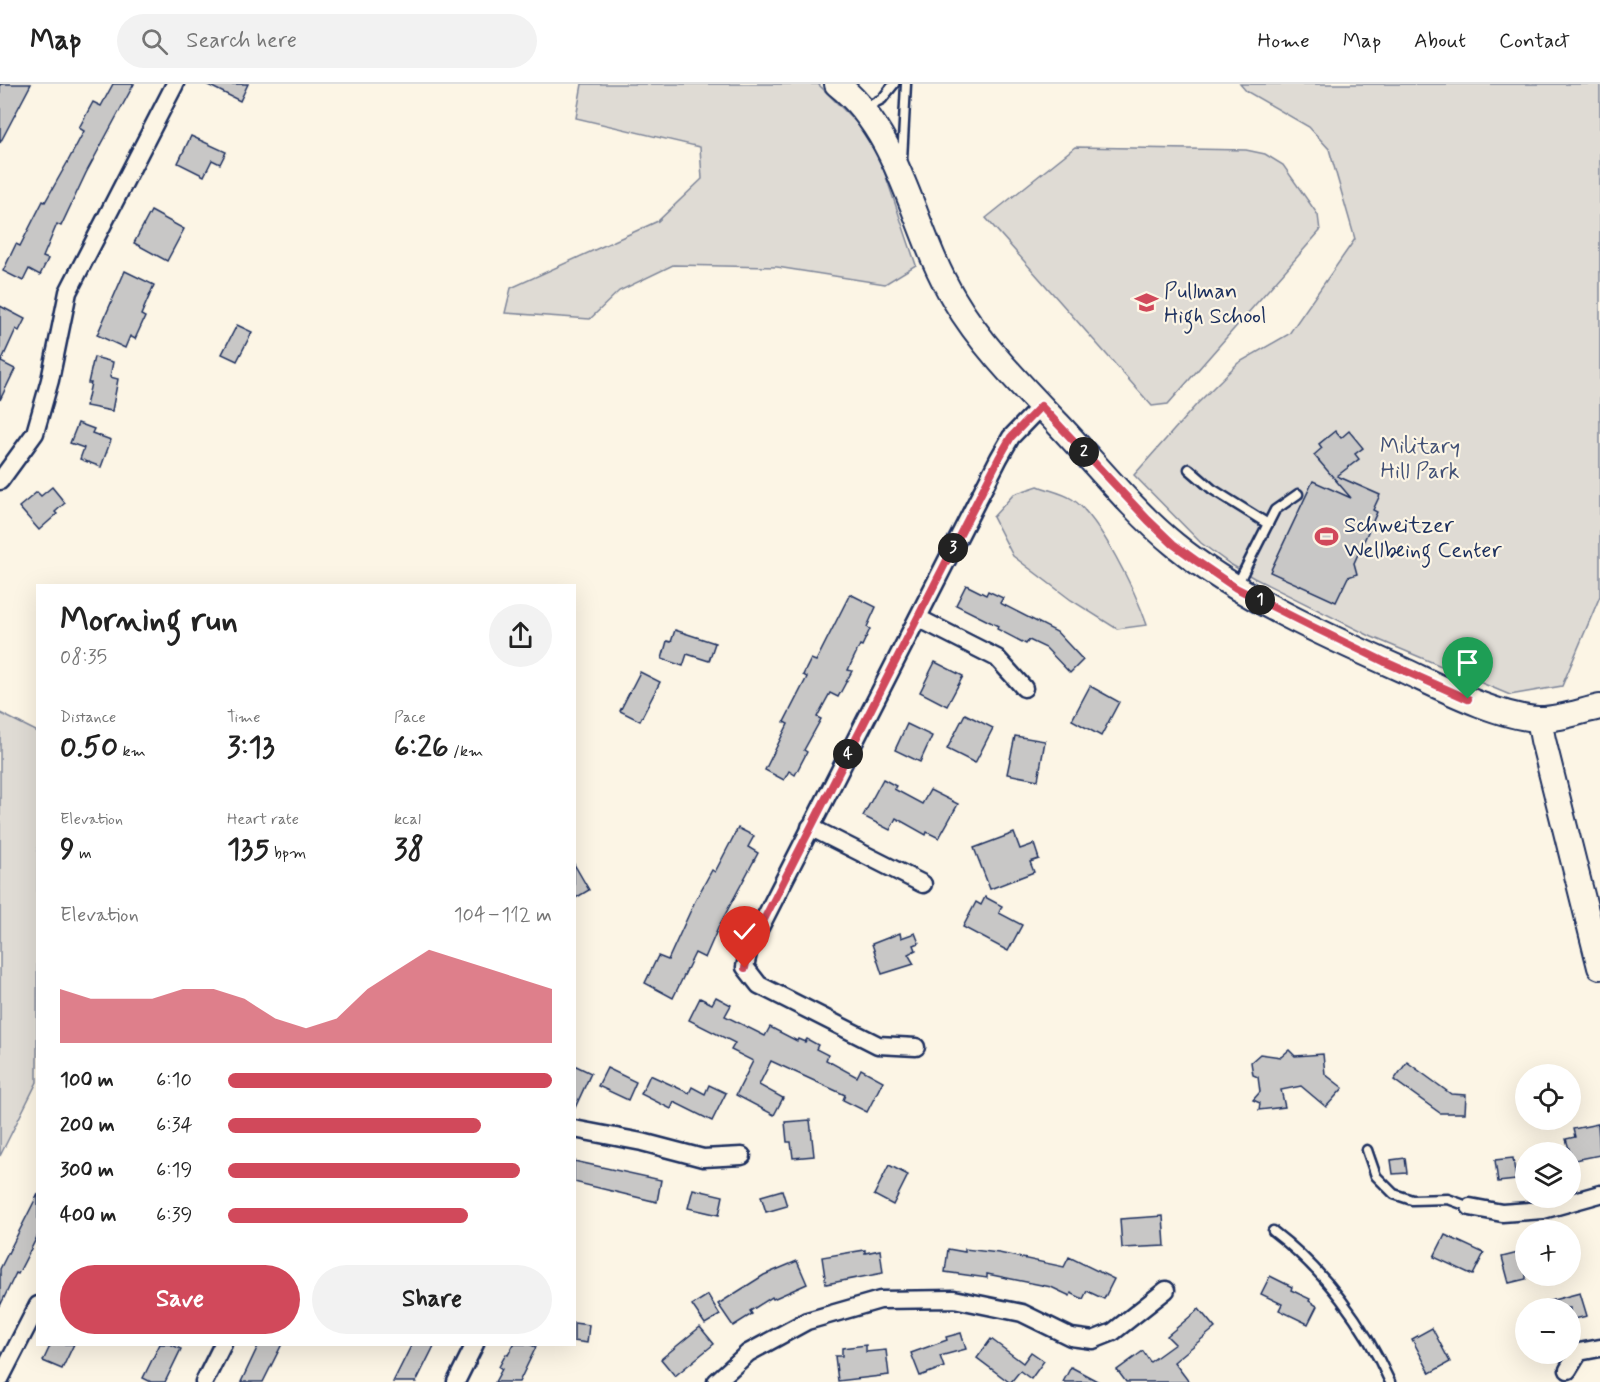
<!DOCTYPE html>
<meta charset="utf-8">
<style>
:root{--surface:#fff;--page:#f2f2f2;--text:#222;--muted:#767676;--line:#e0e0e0;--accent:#d1495b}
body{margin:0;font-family:Mynerve,sans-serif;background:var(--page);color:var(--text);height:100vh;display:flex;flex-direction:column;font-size:22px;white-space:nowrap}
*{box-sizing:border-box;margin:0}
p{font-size:20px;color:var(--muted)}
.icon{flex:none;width:33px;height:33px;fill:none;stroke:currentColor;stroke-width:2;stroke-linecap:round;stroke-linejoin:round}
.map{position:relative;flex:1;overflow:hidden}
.drawer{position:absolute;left:36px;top:500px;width:540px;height:762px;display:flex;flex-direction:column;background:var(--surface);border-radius:0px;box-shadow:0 6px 24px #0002}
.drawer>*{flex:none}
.tools{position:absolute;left:1515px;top:980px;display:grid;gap:12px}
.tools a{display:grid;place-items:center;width:66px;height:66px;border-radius:50%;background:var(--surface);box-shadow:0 6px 24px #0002;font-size:30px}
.pin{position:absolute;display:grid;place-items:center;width:51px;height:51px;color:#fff;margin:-62px -26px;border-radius:50% 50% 50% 0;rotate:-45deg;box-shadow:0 0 6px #0007}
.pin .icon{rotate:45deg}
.km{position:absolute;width:30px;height:30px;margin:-15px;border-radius:50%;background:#222;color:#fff;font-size:16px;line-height:30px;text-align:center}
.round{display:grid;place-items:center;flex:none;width:63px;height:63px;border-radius:32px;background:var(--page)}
.overview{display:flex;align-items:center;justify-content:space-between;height:102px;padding:0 24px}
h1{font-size:33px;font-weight:700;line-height:45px}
.figures{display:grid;grid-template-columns:repeat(3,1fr);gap:9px;height:102px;padding:6px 24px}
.figures div{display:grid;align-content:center}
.figures b{font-size:30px;font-weight:700}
.figures small{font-size:16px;font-weight:400}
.figures p{font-size:16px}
.chart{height:168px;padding:12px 24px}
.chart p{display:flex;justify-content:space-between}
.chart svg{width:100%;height:108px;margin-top:6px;fill:var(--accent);opacity:.7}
.action{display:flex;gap:12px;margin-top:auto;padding:12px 24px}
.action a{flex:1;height:69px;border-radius:36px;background:var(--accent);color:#fff;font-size:24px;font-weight:700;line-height:69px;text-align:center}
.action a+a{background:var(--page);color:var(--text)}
ul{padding:0 24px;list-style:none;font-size:20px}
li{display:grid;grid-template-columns:96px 72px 1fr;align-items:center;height:45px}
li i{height:15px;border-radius:8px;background:var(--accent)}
header{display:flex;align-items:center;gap:36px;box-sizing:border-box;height:84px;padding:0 30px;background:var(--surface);border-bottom:2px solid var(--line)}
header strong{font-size:28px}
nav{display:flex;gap:33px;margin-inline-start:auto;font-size:21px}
.search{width:420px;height:54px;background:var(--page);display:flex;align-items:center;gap:15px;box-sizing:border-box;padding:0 21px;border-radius:33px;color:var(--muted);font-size:22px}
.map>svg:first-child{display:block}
.green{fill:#dfdbd4;stroke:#7d8599;stroke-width:1.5}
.building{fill:#c8c7c6;stroke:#1b2f5e;stroke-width:1.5}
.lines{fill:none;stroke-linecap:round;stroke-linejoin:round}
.lane-casing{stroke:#1b2f5e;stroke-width:13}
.street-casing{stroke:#1b2f5e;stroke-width:21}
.secondary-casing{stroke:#1b2f5e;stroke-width:28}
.lane{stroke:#fcf5e5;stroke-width:8}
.street{stroke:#fcf5e5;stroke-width:16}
.secondary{stroke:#fcf5e5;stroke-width:24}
.route-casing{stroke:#fff;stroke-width:12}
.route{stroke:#d1495b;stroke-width:8}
.labels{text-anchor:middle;stroke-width:4.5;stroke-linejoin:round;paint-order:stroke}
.poi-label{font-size:22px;fill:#1b2f5e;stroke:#fcf5e5;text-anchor:start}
.park-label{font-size:22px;fill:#425176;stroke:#fcf5e5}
</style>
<header>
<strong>Map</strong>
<div class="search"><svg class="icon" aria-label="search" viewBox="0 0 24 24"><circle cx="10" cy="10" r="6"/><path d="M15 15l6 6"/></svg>Search here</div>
<nav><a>Home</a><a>Map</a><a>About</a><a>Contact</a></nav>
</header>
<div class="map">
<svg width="1600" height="1298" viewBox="0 0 1600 1298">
<rect width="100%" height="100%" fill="#fcf5e5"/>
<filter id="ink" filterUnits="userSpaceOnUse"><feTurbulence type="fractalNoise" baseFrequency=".0167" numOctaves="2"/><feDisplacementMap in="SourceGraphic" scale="12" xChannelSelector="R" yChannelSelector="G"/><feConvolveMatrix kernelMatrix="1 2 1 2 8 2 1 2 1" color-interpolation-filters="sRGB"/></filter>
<g filter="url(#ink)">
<g class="green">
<path d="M 582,0 L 818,0 L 856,38 L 880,75 L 916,181 L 885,200 L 777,183 L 673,181 L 619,207 L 590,235 L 505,229 L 511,204 L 658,137 L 702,95 L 700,63 L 576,34 Z"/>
<path d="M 1240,0 L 1600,0 L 1600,512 L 1562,602 L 1510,611 L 1372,553 L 1254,494 L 1230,480 L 1201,459 L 1134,391 L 1196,321 L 1238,279 L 1289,250 L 1355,155 L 1329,65 L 1309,43 L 1246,7 Z"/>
<path d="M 1075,63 L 1246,66 L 1265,70 L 1283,81 L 1318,131 L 1320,147 L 1168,320 L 1152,322 L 986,134 Z"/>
<path d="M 1038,402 C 1048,406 1063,409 1072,415 C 1100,433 1136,509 1147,541 L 1117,545 L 1071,516 L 1013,472 L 993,433 L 1014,410 Z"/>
<path d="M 0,629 L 38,648 L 37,998 L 0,1072 Z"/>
</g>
<g class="building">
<path d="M 0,0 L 31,0 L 0,59 Z"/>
<path d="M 113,0 L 134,0 L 86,89 L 61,142 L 57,140 L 43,173 L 48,175 L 40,191 L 29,185 L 23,197 L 3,187 L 16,160 L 20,162 L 43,117 L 45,118 L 67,79 L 84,47 L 79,44 L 93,18 L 101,22 Z"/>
<path d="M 206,0 L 248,0 L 240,17 Z"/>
<path d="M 191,52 L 226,68 L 220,80 L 212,76 L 204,92 L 178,79 Z"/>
<path d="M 151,127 L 184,145 L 167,177 L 134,159 Z"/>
<path d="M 125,187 L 154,201 L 141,231 L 145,233 L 135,255 L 130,252 L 125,264 L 97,251 Z"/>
<path d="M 0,222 L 25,235 L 19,247 L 16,245 L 1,278 L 15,285 L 0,316 Z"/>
<path d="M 237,241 L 252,248 L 237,277 L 222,270 Z"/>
<path d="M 94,273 L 113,278 L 110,293 L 118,295 L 112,327 L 86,322 L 91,299 L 88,299 Z"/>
<path d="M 78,339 L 94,345 L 92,349 L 111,356 L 101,383 L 80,375 L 84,364 L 70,359 Z"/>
<path d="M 1335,347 L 1341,354 L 1349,347 L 1363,364 L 1355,370 L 1359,375 L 1337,392 L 1380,411 L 1373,426 L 1377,428 L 1354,479 L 1357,490 L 1348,493 L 1336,518 L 1270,488 L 1313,397 L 1351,414 L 1314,371 L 1322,364 L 1319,360 Z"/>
<path d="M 52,403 L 65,419 L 55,428 L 57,430 L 39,446 L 19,423 L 37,408 L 41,412 Z"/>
<path d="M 966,501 L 986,511 L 988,507 L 1003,514 L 1000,519 L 1057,548 L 1083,576 L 1070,589 L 1046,564 L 1029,556 L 1026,560 L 997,545 L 998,542 L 956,521 Z"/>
<path d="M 850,510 L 876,523 L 867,543 L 870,545 L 862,562 L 860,561 L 848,586 L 852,587 L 838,613 L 830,609 L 817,633 L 821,635 L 804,666 L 807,668 L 795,691 L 789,687 L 784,696 L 765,686 L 788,640 L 784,638 L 807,593 L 803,591 L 811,575 L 816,577 Z"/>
<path d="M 675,546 L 715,559 L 709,577 L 687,570 L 683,582 L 662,575 L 667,557 L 671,558 Z"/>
<path d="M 935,578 L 963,592 L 947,622 L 920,608 Z"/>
<path d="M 640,588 L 660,598 L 640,637 L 620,627 Z"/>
<path d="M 1090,602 L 1119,618 L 1101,652 L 1072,636 Z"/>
<path d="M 965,630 L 993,644 L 975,679 L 947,665 Z"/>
<path d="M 907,640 L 932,652 L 920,678 L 895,666 Z"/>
<path d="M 1015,652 L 1045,657 L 1038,696 L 1007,690 Z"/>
<path d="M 883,695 L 896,702 L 894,705 L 922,720 L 930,706 L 958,720 L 939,754 L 927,748 L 926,751 L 896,734 L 890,746 L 863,732 Z"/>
<path d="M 738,744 L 754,752 L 748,763 L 758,769 L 719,842 L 705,874 L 695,869 L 673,914 L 645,899 L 658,872 L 668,876 L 695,817 L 712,786 L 715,788 Z"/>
<path d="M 1014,749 L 1020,765 L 1034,760 L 1039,775 L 1030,778 L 1034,788 L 990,805 L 974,764 Z"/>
<path d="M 574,780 L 589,806 L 574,815 Z"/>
<path d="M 985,813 L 1002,822 L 999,829 L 1022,841 L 1008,867 L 963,843 L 976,818 L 981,821 Z"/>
<path d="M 900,849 L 901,854 L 915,849 L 919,859 L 914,861 L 916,866 L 908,870 L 914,880 L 882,890 L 872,860 Z"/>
<path d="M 716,913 L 731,921 L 725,932 L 765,952 L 770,943 L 797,957 L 798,955 L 805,958 L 807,955 L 818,961 L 816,965 L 828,971 L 826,976 L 857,993 L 861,985 L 883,997 L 867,1028 L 843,1016 L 845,1011 L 771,977 L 759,1001 L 783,1014 L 774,1031 L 736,1011 L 753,977 L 731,966 L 735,959 L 689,936 L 700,914 L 712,920 Z"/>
<path d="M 1289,966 L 1295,972 L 1323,970 L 1325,990 L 1343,1004 L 1326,1023 L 1301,1002 L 1281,1006 L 1285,1023 L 1259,1026 L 1260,1019 L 1253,1016 L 1260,1008 L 1258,993 L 1253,991 L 1251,978 L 1260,970 L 1281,973 Z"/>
<path d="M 1407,978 L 1451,1010 L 1466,1011 L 1465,1029 L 1440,1029 L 1394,996 Z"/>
<path d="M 574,981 L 591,989 L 574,1026 Z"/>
<path d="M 607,984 L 636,998 L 628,1016 L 598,1002 Z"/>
<path d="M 650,991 L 689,1009 L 692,1003 L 705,1010 L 709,1001 L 726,1009 L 712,1037 L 674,1018 L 671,1025 L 641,1010 Z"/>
<path d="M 810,1036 L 814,1072 L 793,1074 L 791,1058 L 787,1058 L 785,1038 Z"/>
<path d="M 1598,1040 L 1600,1071 L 1570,1077 L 1570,1068 L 1566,1055 L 1575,1053 L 1573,1045 Z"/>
<path d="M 1405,1074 L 1407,1089 L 1393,1090 L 1391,1076 Z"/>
<path d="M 1513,1074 L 1516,1096 L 1498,1098 L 1495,1076 Z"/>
<path d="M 574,1077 L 661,1096 L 657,1118 L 574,1098 Z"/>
<path d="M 889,1081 L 908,1091 L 893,1121 L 874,1111 Z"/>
<path d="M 693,1105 L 723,1112 L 719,1131 L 688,1124 Z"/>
<path d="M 782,1106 L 787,1122 L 766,1128 L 761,1112 Z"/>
<path d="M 38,1110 L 38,1151 L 18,1190 L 16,1189 L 0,1222 L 0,1185 Z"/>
<path d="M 1163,1132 L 1165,1162 L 1122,1164 L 1120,1135 Z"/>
<path d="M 1445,1151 L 1484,1169 L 1473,1191 L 1434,1173 Z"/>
<path d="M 948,1165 L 965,1168 L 965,1165 L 999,1169 L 1064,1183 L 1069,1173 L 1114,1195 L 1104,1215 L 1087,1207 L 1083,1215 L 1071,1209 L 1070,1212 L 1051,1203 L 987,1190 L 987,1194 L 945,1188 Z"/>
<path d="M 865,1166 L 865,1169 L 880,1166 L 883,1189 L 826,1200 L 822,1173 Z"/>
<path d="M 1526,1167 L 1526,1195 L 1509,1199 L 1502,1173 Z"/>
<path d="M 797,1177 L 807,1200 L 773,1215 L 772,1213 L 750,1227 L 752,1230 L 733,1242 L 718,1220 L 764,1191 Z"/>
<path d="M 1270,1192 L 1292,1203 L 1291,1206 L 1310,1215 L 1309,1217 L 1317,1222 L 1308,1240 L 1279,1226 L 1282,1220 L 1261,1210 Z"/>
<path d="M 1580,1209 L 1587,1232 L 1570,1236 L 1570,1224 L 1539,1224 L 1538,1220 Z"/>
<path d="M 708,1211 L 720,1231 L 705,1240 L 692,1221 Z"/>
<path d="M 1199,1225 L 1215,1244 L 1174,1278 L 1189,1298 L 1126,1298 L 1117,1286 L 1143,1267 L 1150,1278 L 1175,1260 L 1167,1252 Z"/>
<path d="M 574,1239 L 589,1241 L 587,1259 L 574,1257 Z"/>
<path d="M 700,1243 L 714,1260 L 675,1292 L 661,1275 Z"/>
<path d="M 1432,1244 L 1450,1278 L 1430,1289 L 1412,1255 Z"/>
<path d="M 961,1249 L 966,1265 L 940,1272 L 944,1283 L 920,1292 L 911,1269 L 947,1256 L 946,1253 Z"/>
<path d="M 991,1255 L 1023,1279 L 1031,1268 L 1044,1277 L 1031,1295 L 1020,1287 L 1011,1298 L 1009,1298 L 977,1274 Z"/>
<path d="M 51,1260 L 74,1260 L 62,1285 L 43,1277 Z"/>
<path d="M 160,1260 L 170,1260 L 181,1265 L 165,1298 L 151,1298 L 143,1294 Z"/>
<path d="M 259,1260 L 282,1260 L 263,1298 L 241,1298 Z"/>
<path d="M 412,1260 L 435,1260 L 416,1298 L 393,1298 Z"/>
<path d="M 514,1260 L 529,1260 L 536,1263 L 519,1298 L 495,1298 L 502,1285 L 499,1283 L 506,1270 L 508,1271 Z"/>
<path d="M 866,1261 L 866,1268 L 886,1266 L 889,1291 L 838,1297 L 835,1272 L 842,1272 L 842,1264 Z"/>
<path d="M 1071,1283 L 1099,1298 L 1063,1298 Z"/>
</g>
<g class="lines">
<defs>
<g id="lane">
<path d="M 865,24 L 882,15 L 894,0"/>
<path d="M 902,76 L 906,0"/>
<path d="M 1189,385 L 1212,405 L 1268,440"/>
<path d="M 1237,501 L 1275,426 L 1298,410"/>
<path d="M 1367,1066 L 1376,1092 L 1394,1110 L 1412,1116 L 1448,1115 L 1470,1123"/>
<path d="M 1273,1147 C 1324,1186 1364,1240 1390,1298"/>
</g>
<g id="street">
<path d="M 0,397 L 35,349 L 50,296 L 68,208 L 175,0"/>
<path d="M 918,534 L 997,574 L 1024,604"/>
<path d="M 810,743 L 923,800"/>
<path d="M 916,963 L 878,961 L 759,901 L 745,883 L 749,865 L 999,374 L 1011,353 L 1041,322"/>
<path d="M 574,1045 L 642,1058 L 703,1074 L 742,1072"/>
<path d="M 1470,1123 L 1502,1129 L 1543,1126 L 1600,1110"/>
<path d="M 1568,1286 L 1579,1268 L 1600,1264"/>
<path d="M 0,1295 L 38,1221"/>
<path d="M 204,1298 L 223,1260"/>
<path d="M 456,1298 L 475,1260"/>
<path d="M 716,1298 L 748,1269 L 807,1237 L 880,1216 L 954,1215 L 1022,1229 L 1071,1253 L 1093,1256 L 1113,1248 L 1166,1206"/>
</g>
<g id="secondary">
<path d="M 837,0 C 903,52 912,146 954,215 C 981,261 1021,301 1058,340 C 1095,379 1133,427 1175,461 C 1239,513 1329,553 1405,587 C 1442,604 1498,633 1538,635 C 1558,636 1581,627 1600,623"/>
<path d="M 1539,635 L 1543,656 L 1600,883"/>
</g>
</defs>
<use href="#lane" class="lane-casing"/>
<use href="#street" class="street-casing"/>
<use href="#secondary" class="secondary-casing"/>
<use href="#lane" class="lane"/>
<use href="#street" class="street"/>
<use href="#secondary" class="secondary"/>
</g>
</g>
<g class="lines" filter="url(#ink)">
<defs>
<path id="route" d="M 745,884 L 749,865 L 999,374 L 1011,353 L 1041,322 L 1148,436 L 1173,460 L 1198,478 L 1236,504 L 1313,543 L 1385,578 L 1468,615"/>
</defs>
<use href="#route" class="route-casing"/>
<use href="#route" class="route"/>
</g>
<defs>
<symbol id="school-bare" viewBox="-9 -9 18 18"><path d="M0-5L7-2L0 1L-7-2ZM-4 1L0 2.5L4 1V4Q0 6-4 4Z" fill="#d1495b" stroke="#fcf5e5" stroke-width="2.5" paint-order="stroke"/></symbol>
<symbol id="stadium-bare" viewBox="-9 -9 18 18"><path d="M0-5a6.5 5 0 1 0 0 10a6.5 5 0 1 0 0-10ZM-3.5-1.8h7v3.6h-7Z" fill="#d1495b" stroke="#fcf5e5" stroke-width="2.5" paint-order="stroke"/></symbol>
</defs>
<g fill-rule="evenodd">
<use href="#school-bare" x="1130" y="202" width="33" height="33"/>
<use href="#stadium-bare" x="1310" y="436" width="33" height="33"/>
</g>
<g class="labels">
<g class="poi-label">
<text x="1164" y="214">Pullman<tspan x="1164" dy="25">High School</tspan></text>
<text x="1344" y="448">Schweitzer<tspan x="1344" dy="25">Wellbeing Center</tspan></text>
</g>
<g class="park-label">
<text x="1420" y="369">Military<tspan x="1420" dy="25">Hill Park</tspan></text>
</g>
</g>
</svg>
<div class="tools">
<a><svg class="icon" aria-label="locate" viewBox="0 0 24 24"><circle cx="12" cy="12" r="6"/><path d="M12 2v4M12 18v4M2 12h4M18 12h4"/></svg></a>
<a><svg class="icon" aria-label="layers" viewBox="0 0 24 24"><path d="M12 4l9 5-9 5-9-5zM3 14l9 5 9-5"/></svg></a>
<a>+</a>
<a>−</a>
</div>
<div class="pin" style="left:1468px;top:615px;background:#1e9e55"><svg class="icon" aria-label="arrive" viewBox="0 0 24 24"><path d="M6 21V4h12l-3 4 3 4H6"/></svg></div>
<div class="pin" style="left:745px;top:884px;background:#d93025"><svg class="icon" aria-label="check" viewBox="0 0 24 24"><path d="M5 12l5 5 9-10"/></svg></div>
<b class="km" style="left:1260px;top:516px">1</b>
<b class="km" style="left:1084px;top:368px">2</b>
<b class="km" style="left:953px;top:464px">3</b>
<b class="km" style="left:848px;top:670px">4</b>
<section class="drawer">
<div class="overview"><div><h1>Morning run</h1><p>08:35</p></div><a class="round"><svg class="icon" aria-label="share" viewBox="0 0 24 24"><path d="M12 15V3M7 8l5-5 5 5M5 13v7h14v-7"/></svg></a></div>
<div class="figures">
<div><p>Distance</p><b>0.50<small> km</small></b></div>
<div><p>Time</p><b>3:13</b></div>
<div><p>Pace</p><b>6:26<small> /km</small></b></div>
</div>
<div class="figures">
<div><p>Elevation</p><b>9<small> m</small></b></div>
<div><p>Heart rate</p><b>135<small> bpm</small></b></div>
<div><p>kcal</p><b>38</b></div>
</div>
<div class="chart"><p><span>Elevation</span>104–112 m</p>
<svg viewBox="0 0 160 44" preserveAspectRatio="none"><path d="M0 44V22L10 26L20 26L30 26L40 22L50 22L60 26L70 34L80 38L90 34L100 22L110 14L120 6L130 10L140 14L150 18L160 22V44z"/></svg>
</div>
<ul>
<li><b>100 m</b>6:10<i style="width:100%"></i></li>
<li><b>200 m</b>6:34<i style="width:78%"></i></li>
<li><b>300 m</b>6:19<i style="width:90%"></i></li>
<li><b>400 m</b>6:39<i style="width:74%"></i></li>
</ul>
<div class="action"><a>Save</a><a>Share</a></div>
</section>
</div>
